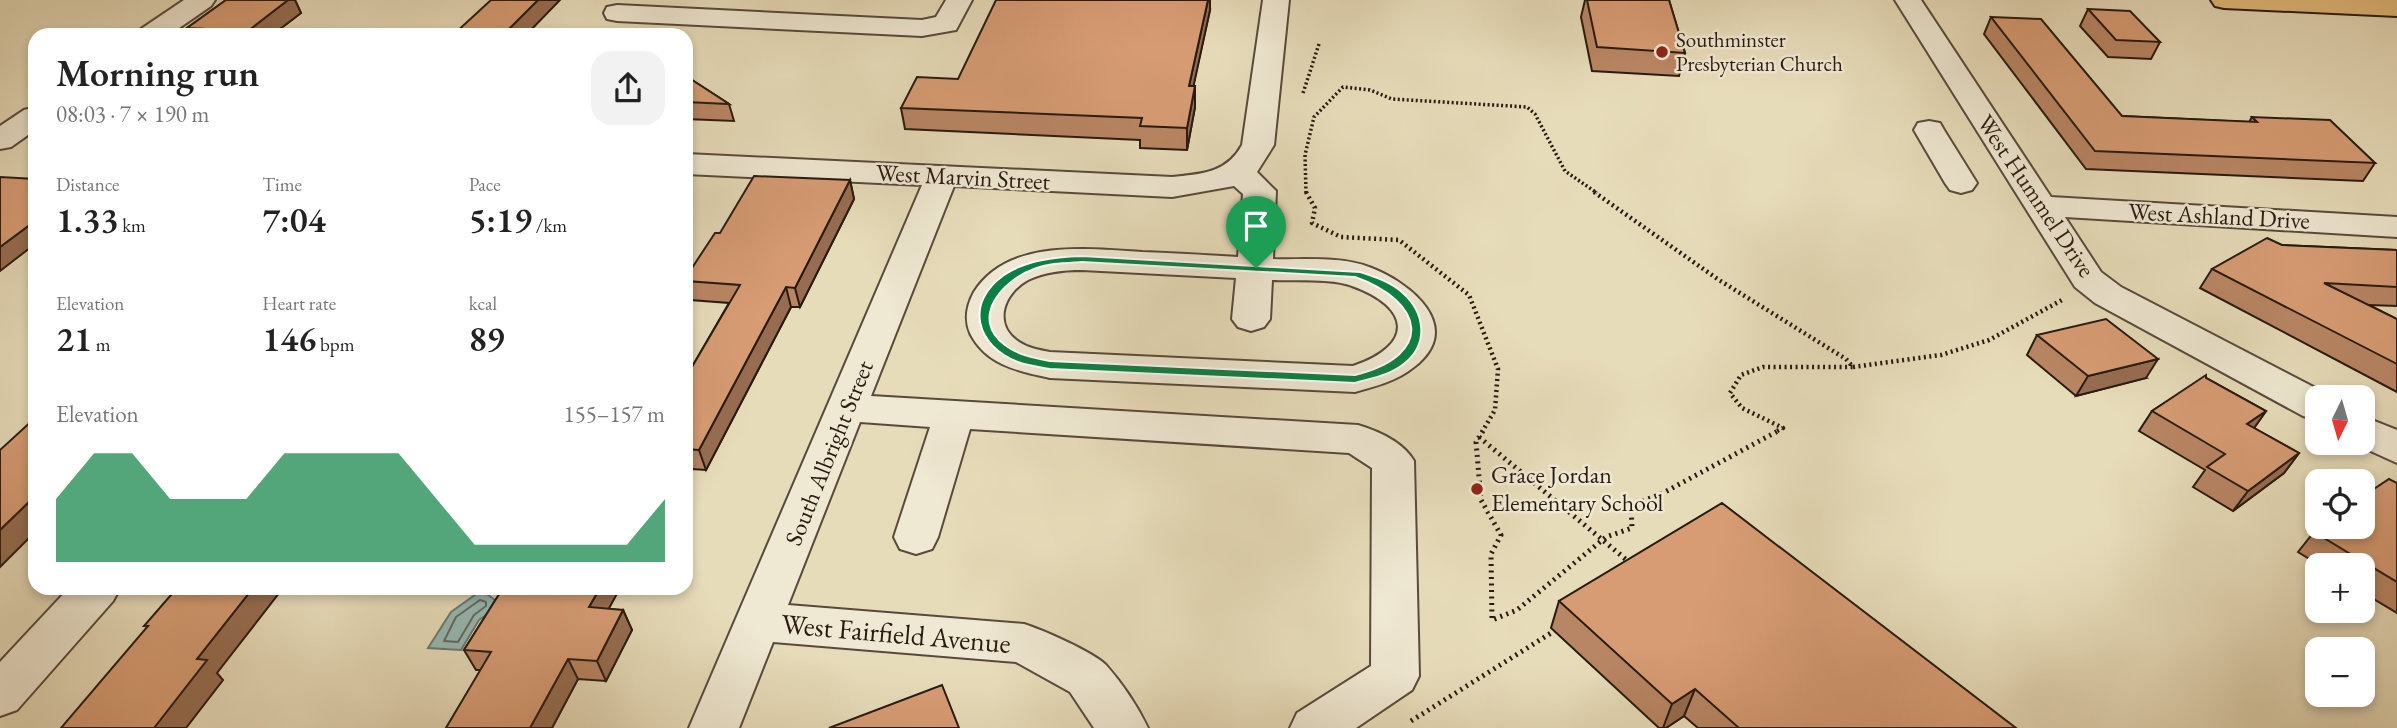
<!DOCTYPE html>
<meta charset="utf-8">
<style>
:root{--surface:#fff;--page:#f2f2f2;--text:#222;--muted:#767676;--accent:#0b8043}
body{margin:0;font-family:"EB Garamond",serif;background:var(--page);color:var(--text);height:100vh;display:flex;flex-direction:column;font-size:26px;white-space:nowrap}
*{box-sizing:border-box;margin:0}
p{font-size:23px;color:var(--muted)}
.icon{flex:none;width:38px;height:38px;fill:none;stroke:currentColor;stroke-width:2;stroke-linecap:round;stroke-linejoin:round}
.map{position:relative;flex:1;overflow:hidden}
.details{position:absolute;left:28px;top:28px;width:665px;height:567px;display:flex;flex-direction:column;background:var(--surface);border-radius:21px;box-shadow:0 4px 10px #0003}
.details>*{flex:none}
.needle{width:46px;rotate:185deg}
.tools{position:absolute;left:2305px;top:385px;display:grid;gap:14px}
.tools a{display:grid;place-items:center;width:70px;height:70px;border-radius:14px;background:var(--surface);box-shadow:0 4px 10px #0003;font-size:35px}
.pin{position:absolute;display:grid;place-items:center;width:60px;height:60px;color:#fff;margin:-72px -30px;border-radius:50% 50% 50% 0;rotate:-45deg;box-shadow:0 0 7px #0007}
.pin .icon{rotate:45deg}
.round{display:grid;place-items:center;flex:none;width:74px;height:74px;border-radius:21px;background:var(--page)}
.summary{display:flex;align-items:center;justify-content:space-between;height:119px;padding:0 28px}
h1{font-size:38px;font-weight:600;line-height:52px}
.stats{display:grid;grid-template-columns:repeat(3,1fr);gap:10px;height:119px;padding:7px 28px}
.stats div{display:grid;align-content:center}
.stats b{font-size:35px;font-weight:600}
.stats small{font-size:19px;font-weight:400}
.stats p{font-size:19px}
.chart{height:196px;padding:14px 28px}
.chart p{display:flex;justify-content:space-between}
.chart svg{width:100%;height:126px;margin-top:7px;fill:var(--accent);opacity:.7}
.map>svg:first-child{display:block}
.water{fill:#97bab5;stroke:#6b7a73;stroke-width:2}
.lines{fill:none;stroke-linecap:round;stroke-linejoin:round}
.shore{stroke:#606a63;stroke-width:2}
.minor-casing{stroke:#584a3b;stroke-width:4}
.major-casing{stroke:#281a11;stroke-width:4}
.path-far2{stroke:#281a11;stroke-width:3.5;stroke-dasharray:2 2.5;stroke-linecap:butt}
.path-far1{stroke:#281a11;stroke-width:4.5;stroke-dasharray:2 3.5;stroke-linecap:butt}
.path{stroke:#281a11;stroke-width:5;stroke-dasharray:2 4.5;stroke-linecap:butt}
.minor{fill:#efe8d2;fill-rule:evenodd}
.major{fill:#e4be7d;fill-rule:evenodd}
.wall{fill:#b98664;stroke:#281a11;stroke-width:2}
.shaded-wall{fill:#966d51;stroke:#281a11;stroke-width:2}
.building{fill:#d79c74;stroke:#281a11;stroke-width:2}
.route{fill:#0b8043;stroke:#fff;stroke-width:2;fill-rule:evenodd}
.poi-dot{fill:#8f2418;stroke:#efe8d2;stroke-width:2.5}
.labels{text-anchor:middle;stroke-width:5;stroke-linejoin:round;paint-order:stroke}
.far-poi-label{font-size:21px;fill:#281a11;stroke:#efe8d2;text-anchor:start}
.street-label{font-size:24px;fill:#281a11;stroke:#efe8d2}
.poi-label{font-size:24px;fill:#281a11;stroke:#efe8d2;text-anchor:start}
.near-street-label{font-size:28px;fill:#281a11;stroke:#efe8d2}
</style>
<div class="map">
<svg width="2397" height="728" viewBox="0 0 2397 728">
<rect width="100%" height="100%" fill="#e7dcba"/>
<filter id="stains"><feTurbulence type="fractalNoise" baseFrequency=".00286" numOctaves="4"/><feColorMatrix values="0 0 0 0 .2 0 0 0 0 .09 0 0 0 0 .02 0 0 0 .5 -.17"/></filter>
<radialGradient id="worn" r=".72"><stop offset=".6" stop-color="#630" stop-opacity="0"/><stop offset="1" stop-color="#630" stop-opacity=".3"/></radialGradient>
<path class="water" d="M 482,590 L 501,605 L 479,620 L 461,650 L 428,648 L 451,612 Z"/>
<g class="lines">
<path class="shore" d="M 480,600 L 486,602 L 486,606 L 474,615 L 458,642 L 444,641 L 456,617 Z"/>
<defs>
<g id="minor">
<path d="M 184,0 L 215,0 L 211,6 L 169,35 L 137,35 L 141,29 Z"/>
<path d="M 946,0 L 972,0 L 956,30 L 922,36 L 617,21 L 607,19 L 604,13 L 607,7 L 617,5 L 922,20 L 936,17 Z"/>
<path d="M 1263,0 L 1289,0 L 1274,145 L 1257,172 L 1276,191 L 1273,259 C 1303,260 1341,256 1369,267 C 1410,282 1466,327 1414,367 C 1397,381 1376,386 1355,392 L 1050,378 C 1018,371 986,365 970,333 C 964,319 967,305 974,292 C 1008,238 1088,249 1142,252 C 1174,253 1206,255 1238,257 L 1243,194 L 1234,186 L 1172,197 L 954,186 L 871,396 L 1358,425 C 1378,431 1403,442 1414,461 L 1419,676 L 1412,690 L 1356,728 L 1290,728 L 1297,713 L 1371,666 L 1372,468 L 1349,453 L 970,429 L 938,537 L 932,549 L 916,554 L 900,549 L 894,537 L 930,427 L 860,422 L 788,605 L 1024,624 C 1043,630 1093,652 1106,665 C 1122,683 1138,707 1148,728 L 1094,728 L 1070,692 L 1016,662 L 773,642 L 739,728 L 689,728 L 922,185 L 686,174 L 686,154 L 1172,177 C 1201,174 1227,173 1242,145 ZM 1082,270 L 1236,278 L 1232,319 L 1238,327 L 1251,331 L 1264,327 L 1270,319 L 1272,280 C 1294,281 1332,278 1352,286 C 1411,307 1415,345 1353,366 L 1050,352 C 1039,350 1028,348 1019,342 C 992,324 1004,293 1028,280 C 1045,272 1063,270 1082,270 Z"/>
<path d="M 1895,0 L 1921,0 L 2051,197 L 2397,217 L 2397,237 L 2065,217 L 2101,272 L 2121,287 L 2331,396 L 2317,397 L 2317,420 L 2303,416 L 2095,303 L 2075,287 Z"/>
<path d="M 35,107 L 35,130 L 11,147 L 0,149 L 0,126 L 24,110 Z"/>
<path d="M 1929,121 L 1940,123 L 1944,130 L 1977,183 L 1972,190 L 1961,193 L 1950,190 L 1945,183 L 1914,130 L 1918,123 Z"/>
<path d="M 2362,416 L 2397,430 L 2397,463 L 2353,443 L 2362,443 Z"/>
<path d="M 69,588 L 120,588 L 113,601 L 17,710 L 0,716 L 0,662 Z"/>
</g>
<path id="major" d="M 2211,0 L 2397,0 L 2397,16 L 2224,8 L 2215,6 Z"/>
</defs>
<use href="#minor" class="minor-casing"/>
<use href="#major" class="major-casing"/>
<g class="path-far2">
<path d="M 1303,93 L 1319,44"/>
<path d="M 1306,193 L 1305,155 L 1314,117 L 1343,87 L 1370,90 L 1392,99 L 1527,107 L 1535,114 L 1565,171 L 1597,193"/>
</g>
<g class="path-far1">
<path d="M 1306,192 L 1315,208 L 1312,223 L 1341,237 L 1399,240 L 1469,295 L 1498,369 L 1495,410 L 1482,432"/>
<path d="M 1594,192 L 1719,280 L 1846,359 L 1853,367 L 1763,367 L 1741,375 L 1730,393 L 1742,408 L 1783,428 L 1775,432"/>
<path d="M 1853,367 L 1941,355 L 1989,340 L 2062,300"/>
</g>
<g class="path">
<path d="M 1483,431 L 1476,442 L 1481,500 L 1501,535 L 1491,554 L 1492,620 L 1517,610 L 1606,537 L 1632,528 L 1631,506 L 1663,493 L 1778,431"/>
<path d="M 1479,437 L 1629,562"/>
<path d="M 1411,721 L 1559,628"/>
</g>
<use href="#minor" class="minor"/>
<use href="#major" class="major"/>
</g>
<g class="wall">
<path d="M 226,0 L 295,0 L 301,13 L 272,35 L 191,35 L 187,28 Z"/>
<path d="M 1585,0 L 1669,0 L 1685,53 L 1679,76 L 1592,71 L 1581,17 Z"/>
<path d="M 2088,9 L 2160,42 L 2151,59 L 2108,57 L 2080,26 Z"/>
<path d="M 1210,10 L 1193,86 L 1195,86 L 1195,107 L 1187,150 L 1140,148 L 1140,140 L 905,129 L 901,108 L 958,79 Z"/>
<path d="M 1991,17 L 2122,116 L 2249,122 L 2252,117 L 2375,163 L 2363,181 L 2086,169 L 1984,34 Z"/>
<path d="M 686,76 L 729,104 L 734,121 L 686,119 Z"/>
<path d="M 850,180 L 854,199 L 800,307 L 791,307 L 706,470 L 692,469 L 686,481 L 686,372 L 689,372 L 729,303 L 690,300 L 686,289 L 686,277 L 720,233 Z"/>
<path d="M 2282,245 L 2397,250 L 2397,306 L 2369,305 L 2397,319 L 2397,392 L 2200,288 L 2212,269 Z"/>
<path d="M 2037,335 L 2146,378 L 2076,396 L 2027,355 Z"/>
<path d="M 2206,378 L 2266,411 L 2254,428 L 2299,453 L 2284,473 L 2233,511 L 2193,487 L 2205,470 L 2139,431 L 2152,411 Z"/>
<path d="M 2397,483 L 2397,613 L 2362,592 L 2362,565 L 2319,565 L 2298,552 L 2314,532 Z"/>
<path d="M 503,588 L 620,588 L 608,609 L 623,610 L 632,630 L 606,681 L 578,679 L 552,728 L 446,728 L 481,670 L 476,670 L 464,650 Z"/>
<path d="M 1559,601 L 2016,728 L 1698,728 L 1684,716 L 1666,728 L 1659,728 L 1551,628 Z"/>
</g>
<g class="shaded-wall">
<path d="M 288,0 L 295,0 L 301,13 L 272,35 L 250,35 L 248,31 Z"/>
<path d="M 538,0 L 560,0 L 526,35 L 503,35 Z"/>
<path d="M 1208,0 L 1210,0 L 1210,10 L 1189,107 L 1189,86 Z"/>
<path d="M 1195,86 L 1195,107 L 1187,150 L 1187,128 Z"/>
<path d="M 850,180 L 854,199 L 800,307 L 795,288 Z"/>
<path d="M 35,221 L 35,244 L 0,271 L 0,247 Z"/>
<path d="M 786,287 L 791,307 L 706,470 L 699,450 Z"/>
<path d="M 2158,359 L 2146,378 L 2076,396 L 2088,376 Z"/>
<path d="M 2266,411 L 2252,431 L 2247,424 Z"/>
<path d="M 686,451 L 692,469 L 686,481 Z"/>
<path d="M 2299,453 L 2284,473 L 2233,511 L 2248,491 Z"/>
<path d="M 35,496 L 35,532 L 0,567 L 0,530 Z"/>
<path d="M 253,588 L 283,588 L 217,673 L 223,680 L 186,728 L 154,728 L 197,659 Z"/>
<path d="M 600,588 L 620,588 L 599,627 L 589,607 Z"/>
<path d="M 623,610 L 632,630 L 606,681 L 597,661 Z"/>
<path d="M 568,659 L 578,679 L 552,728 L 530,728 Z"/>
<path d="M 1695,689 L 1684,716 L 1666,728 L 1663,728 L 1672,704 Z"/>
</g>
<g class="building">
<path d="M 226,0 L 288,0 L 248,31 L 187,28 Z"/>
<path d="M 491,0 L 538,0 L 503,35 L 453,35 Z"/>
<path d="M 996,0 L 1208,0 L 1189,86 L 1195,86 L 1187,128 L 1140,126 L 1142,118 L 901,108 L 917,77 L 958,79 Z"/>
<path d="M 1587,0 L 1669,0 L 1685,53 L 1597,47 Z"/>
<path d="M 2088,9 L 2130,11 L 2160,42 L 2116,40 Z"/>
<path d="M 1991,17 L 2041,19 L 2122,116 L 2257,122 L 2252,117 L 2330,120 L 2375,163 L 2095,151 Z"/>
<path d="M 686,76 L 729,104 L 686,102 Z"/>
<path d="M 754,176 L 850,180 L 795,288 L 786,287 L 699,450 L 686,449 L 686,372 L 689,372 L 740,285 L 686,281 L 686,277 L 715,233 L 720,233 Z"/>
<path d="M 0,177 L 35,179 L 35,221 L 0,247 Z"/>
<path d="M 2267,238 L 2282,245 L 2397,250 L 2397,287 L 2324,283 L 2397,319 L 2397,364 L 2212,269 Z"/>
<path d="M 2106,319 L 2158,359 L 2088,376 L 2037,335 Z"/>
<path d="M 2206,375 L 2206,378 L 2266,411 L 2247,424 L 2299,453 L 2248,491 L 2207,467 L 2225,454 L 2152,411 Z"/>
<path d="M 35,418 L 35,496 L 0,530 L 0,450 Z"/>
<path d="M 2389,479 L 2397,483 L 2397,582 L 2314,532 L 2321,527 L 2362,527 L 2362,497 Z"/>
<path d="M 1722,503 L 2016,728 L 1739,728 L 1695,689 L 1672,704 L 1559,601 Z"/>
<path d="M 177,588 L 253,588 L 197,659 L 207,660 L 154,728 L 61,728 L 148,626 L 144,626 Z"/>
<path d="M 503,588 L 600,588 L 589,607 L 623,610 L 597,661 L 568,659 L 530,728 L 446,728 L 491,652 L 464,650 Z"/>
<path d="M 942,685 L 959,728 L 829,728 Z"/>
</g>
<path class="route" d="M 1082,256 L 1360,272 C 1375,277 1391,282 1403,293 C 1425,313 1429,343 1405,363 C 1391,375 1372,378 1355,383 L 1050,369 C 1040,367 1028,366 1018,362 C 976,346 964,303 1004,275 C 1026,260 1055,257 1082,256 ZM 1082,262 L 1355,277 C 1425,302 1435,355 1355,375 L 1050,361 C 1034,358 1018,355 1005,345 C 969,318 1003,280 1034,269 C 1049,263 1066,263 1082,262 Z"/>
<g class="poi-dot">
<circle cx="1662" cy="52" r="7"/>
<circle cx="1477" cy="489" r="7"/>
</g>
<g class="labels">
<g class="far-poi-label">
<text x="1676" y="47">Southminster<tspan x="1676" dy="24">Presbyterian Church</tspan></text>
</g>
<g class="street-label">
<text transform="translate(963 177) rotate(3)" y="8">West Marvin Street</text>
<text transform="translate(2036 196) rotate(56)" y="8">West Hummel Drive</text>
<text transform="translate(2219 216) rotate(3)" y="8">West Ashland Drive</text>
<text transform="translate(829 453) rotate(-68)" y="8">South Albright Street</text>
</g>
<g class="poi-label">
<text x="1491" y="483">Grace Jordan<tspan x="1491" dy="28">Elementary School</tspan></text>
</g>
<g class="near-street-label">
<text transform="translate(896 633) rotate(5)" y="10">West Fairfield Avenue</text>
</g>
</g>
<rect width="100%" height="100%" filter="url(#stains)"/>
<rect width="100%" height="100%" fill="url(#worn)"/>
</svg>
<div class="tools">
<a><svg class="needle" viewBox="-14 -14 28 28"><path d="M0-13l5 13h-10z" fill="#e53935"/><path d="M0 13l5-13h-10z" fill="#767676"/></svg></a>
<a><svg class="icon" aria-label="locate" viewBox="0 0 24 24"><circle cx="12" cy="12" r="6"/><path d="M12 2v4M12 18v4M2 12h4M18 12h4"/></svg></a>
<a>+</a>
<a>−</a>
</div>
<div class="pin" style="left:1256px;top:268px;background:#1e9e55"><svg class="icon" aria-label="arrive" viewBox="0 0 24 24"><path d="M6 21V4h12l-3 4 3 4H6"/></svg></div>
<section class="details">
<div class="summary"><div><h1>Morning run</h1><p>08:03 · 7 × 190 m</p></div><a class="round"><svg class="icon" aria-label="share" viewBox="0 0 24 24"><path d="M12 15V3M7 8l5-5 5 5M5 13v7h14v-7"/></svg></a></div>
<div class="stats">
<div><p>Distance</p><b>1.33<small> km</small></b></div>
<div><p>Time</p><b>7:04</b></div>
<div><p>Pace</p><b>5:19<small> /km</small></b></div>
</div>
<div class="stats">
<div><p>Elevation</p><b>21<small> m</small></b></div>
<div><p>Heart rate</p><b>146<small> bpm</small></b></div>
<div><p>kcal</p><b>89</b></div>
</div>
<div class="chart"><p><span>Elevation</span>155–157 m</p>
<svg viewBox="0 0 160 44" preserveAspectRatio="none"><path d="M0 44V22L10 6L20 6L30 22L40 22L50 22L60 6L70 6L80 6L90 6L100 22L110 38L120 38L130 38L140 38L150 38L160 22V44z"/></svg>
</div>
</section>
</div>
